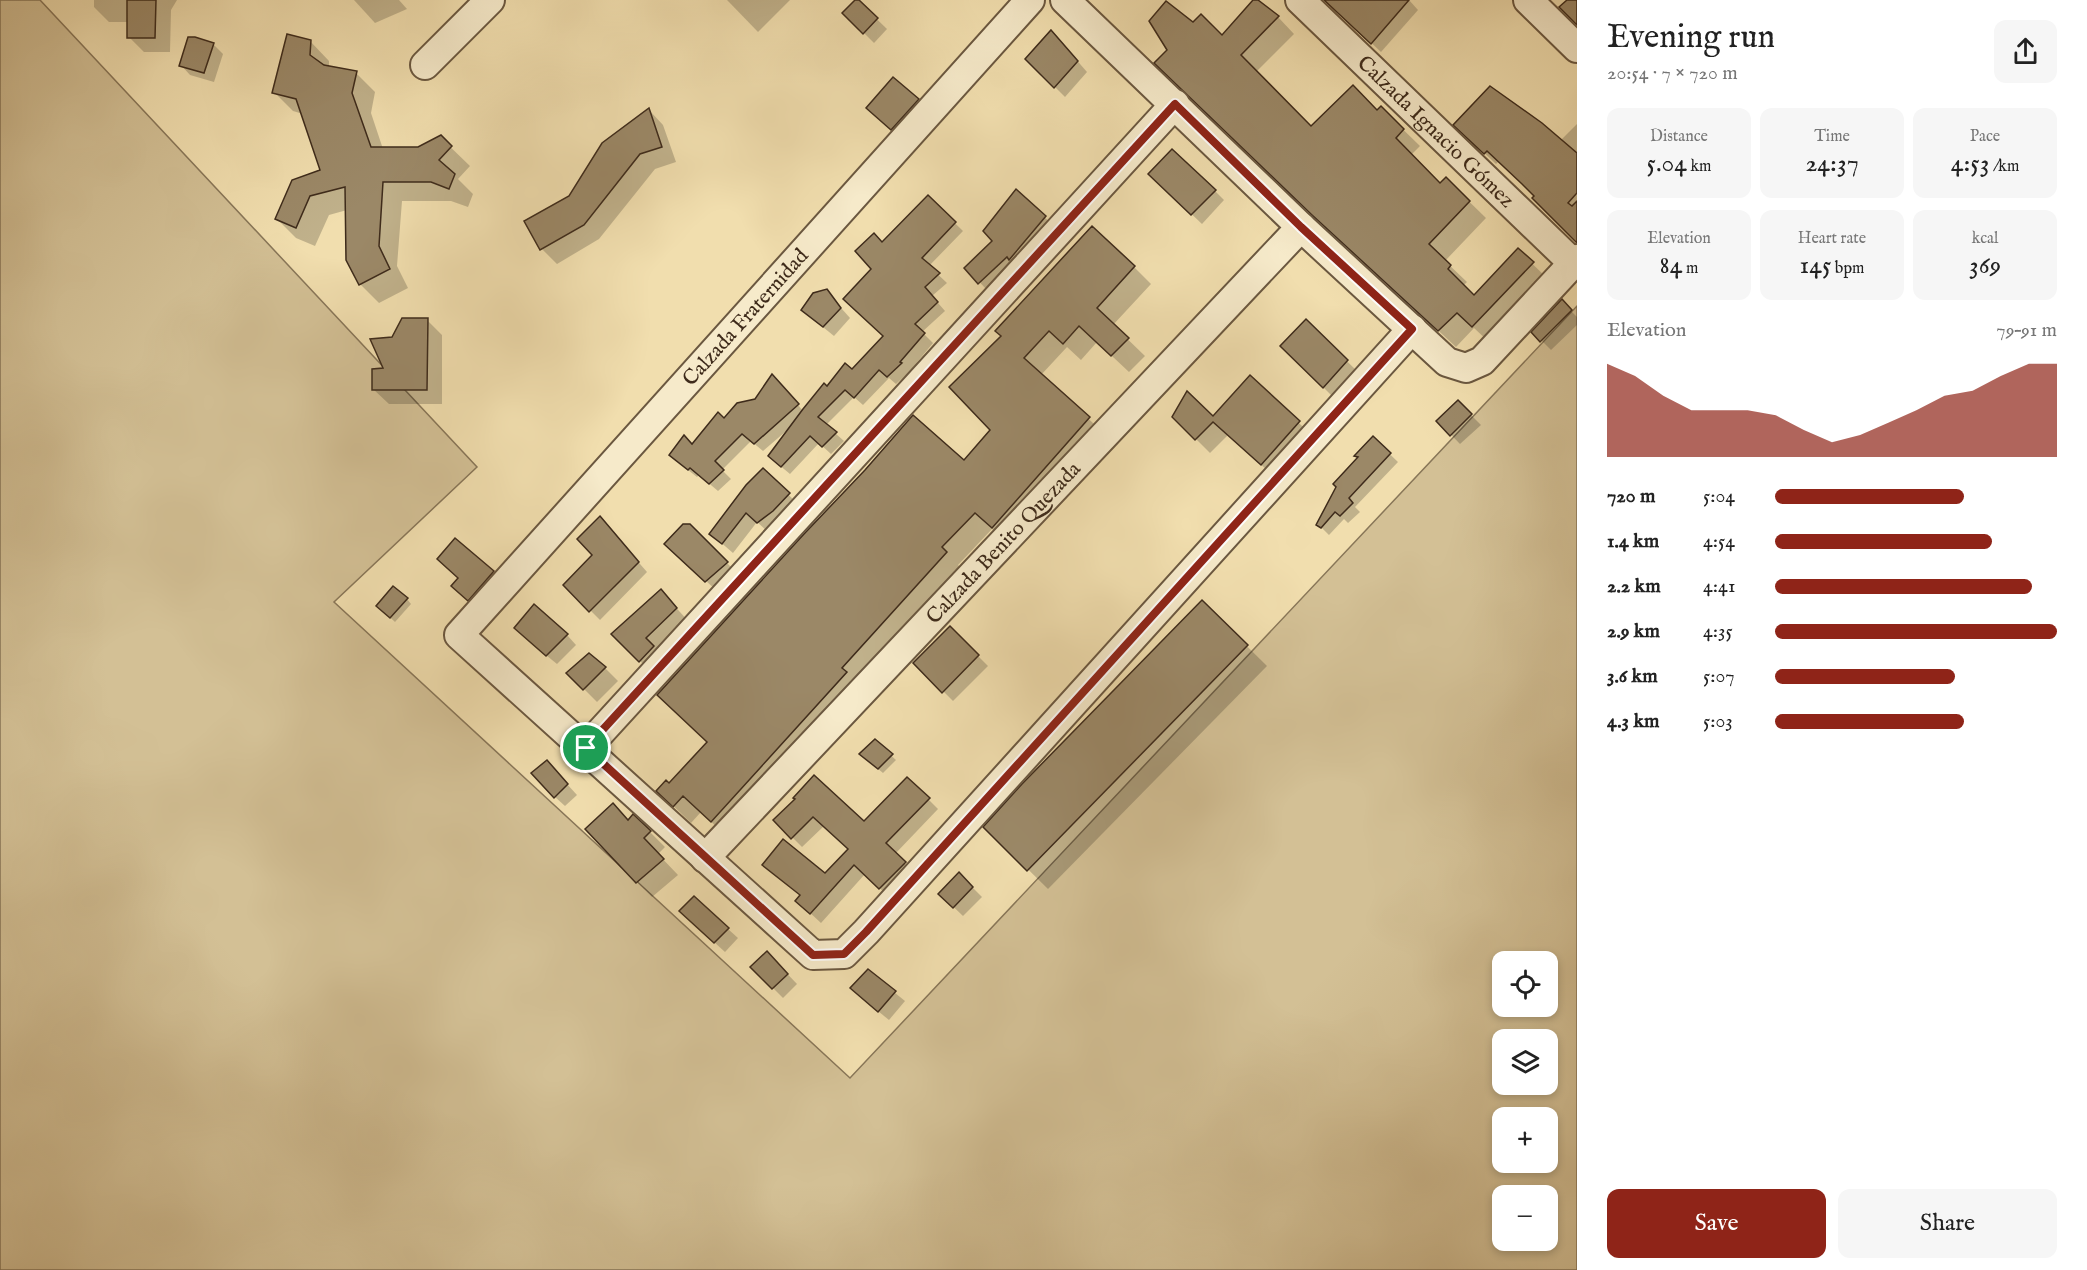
<!DOCTYPE html>
<meta charset="utf-8">
<style>
:root{--surface:#fff;--page:#f6f6f6;--text:#222;--muted:#767676;--accent:#8f2418}
body{margin:0;font-family:"IM FELL English",serif;background:var(--page);color:var(--text);height:100vh;display:flex;flex-direction:column;font-size:22px;white-space:nowrap}
*{box-sizing:border-box;margin:0}
p{font-size:20px;color:var(--muted)}
.icon{flex:none;width:33px;height:33px;fill:none;stroke:currentColor;stroke-width:2;stroke-linecap:round;stroke-linejoin:round}
.map{position:relative;flex:1;overflow:hidden}
.panel{display:flex;flex-direction:column;background:var(--surface);width:510px}
.panel>*{flex:none}
.fabs{position:absolute;left:1492px;top:951px;display:grid;gap:12px}
.fabs a{display:grid;place-items:center;width:66px;height:66px;border-radius:12px;background:var(--surface);box-shadow:0 3px 9px #0003;font-size:30px}
.pin{position:absolute;display:grid;place-items:center;width:51px;height:51px;color:#fff;margin:-26px;border:3px solid #fff;border-radius:50%;box-shadow:0 2px 6px #0007}
.round{display:grid;place-items:center;flex:none;width:63px;height:63px;border-radius:12px;background:var(--page)}
.head{display:flex;align-items:center;justify-content:space-between;height:102px;padding:0 30px}
h1{font-size:33px;font-weight:600;line-height:45px}
.metrics{display:grid;grid-template-columns:repeat(3,1fr);gap:9px;height:102px;padding:6px 30px}
.metrics div{display:grid;align-content:center;border-radius:12px;background:var(--page);text-align:center}
.metrics b{font-size:26px;font-weight:600}
.metrics small{font-size:16px;font-weight:400}
.metrics p{font-size:16px}
.chart{height:168px;padding:12px 30px}
.chart p{display:flex;justify-content:space-between}
.chart svg{width:100%;height:108px;margin-top:6px;fill:var(--accent);opacity:.7}
.cta{display:flex;gap:12px;margin-top:auto;padding:12px 30px}
.cta a{flex:1;height:69px;border-radius:12px;background:var(--accent);color:#fff;font-size:24px;font-weight:600;line-height:69px;text-align:center}
.cta a+a{background:var(--page);color:var(--text)}
ul{padding:0 30px;list-style:none;font-size:20px}
li{display:grid;grid-template-columns:96px 72px 1fr;align-items:center;height:45px}
li i{height:15px;border-radius:8px;background:var(--accent)}
main{display:flex;flex:1;min-height:0}
.map>svg:first-child{display:block}
.green{fill:#d3c095;stroke:#887658;stroke-width:1.5;fill-rule:evenodd}
.shadow{fill:#0003}
.building{fill:#9b8867;stroke:#3e2b1b;stroke-width:1.5}
.lines{fill:none;stroke-linecap:round;stroke-linejoin:round}
.minor-casing{stroke:#6b5840;stroke-width:32}
.minor{stroke:#f6eaca;stroke-width:28}
.route-casing{stroke:#fff;stroke-width:12}
.route{stroke:#8f2418;stroke-width:8}
.labels{text-anchor:middle;stroke-width:4.5;stroke-linejoin:round;paint-order:stroke}
.street-label{font-size:21px;fill:#3e2b1b;stroke:#f6eaca}
</style>
<main>
<div class="map">
<svg width="1577" height="1270" viewBox="0 0 1577 1270">
<rect width="100%" height="100%" fill="#f1deae"/>
<filter id="stains"><feTurbulence type="fractalNoise" baseFrequency=".00333" numOctaves="4"/><feColorMatrix values="0 0 0 0 .2 0 0 0 0 .09 0 0 0 0 .02 0 0 0 .5 -.17"/></filter>
<radialGradient id="worn" r=".72"><stop offset=".6" stop-color="#630" stop-opacity="0"/><stop offset="1" stop-color="#630" stop-opacity=".3"/></radialGradient>
<path class="green" d="M 0,0 L 40,0 L 477,467 L 334,602 L 850,1078 L 1577,306 L 1577,1270 L 0,1270 ZM 1503,962 L 1548,962 L 1548,1006 L 1503,1006 ZM 1503,1040 L 1548,1040 L 1548,1084 L 1503,1084 ZM 1503,1118 L 1548,1118 L 1548,1162 L 1503,1162 ZM 1503,1196 L 1548,1196 L 1548,1240 L 1503,1240 Z"/>
<g class="shadow">
<path d="M 94,0 L 177,0 L 171,10 L 170,52 L 144,52 L 129,37 L 129,22 L 109,22 L 94,7 Z"/>
<path d="M 354,0 L 399,0 L 407,9 L 375,23 Z"/>
<path d="M 727,0 L 790,0 L 758,32 Z"/>
<path d="M 857,0 L 887,29 L 874,43 L 844,13 Z"/>
<path d="M 1255,0 L 1278,17 L 1294,34 L 1256,72 L 1311,128 L 1377,112 L 1381,108 L 1420,146 L 1411,155 L 1440,185 L 1446,179 L 1486,218 L 1445,261 L 1467,282 L 1463,286 L 1474,297 L 1518,250 L 1549,280 L 1490,343 L 1474,328 L 1456,347 L 1331,231 L 1193,24 L 1222,37 Z"/>
<path d="M 1326,0 L 1409,0 L 1418,10 L 1381,52 Z"/>
<path d="M 310,41 L 329,61 L 329,67 L 356,73 L 375,92 L 371,113 L 383,149 L 418,149 L 440,137 L 470,166 L 458,179 L 473,194 L 468,207 L 451,201 L 402,201 L 397,266 L 408,288 L 379,303 L 360,284 L 347,210 L 329,215 L 315,246 L 296,238 L 277,219 L 322,171 L 303,114 L 293,111 L 274,92 Z"/>
<path d="M 1060,41 L 1087,72 L 1065,97 L 1027,59 Z"/>
<path d="M 213,44 L 223,54 L 214,82 L 190,75 L 181,65 Z"/>
<path d="M 918,100 L 927,110 L 901,139 L 877,117 Z"/>
<path d="M 649,110 L 663,125 L 676,162 L 655,169 L 599,239 L 557,264 L 542,249 L 570,197 Z"/>
<path d="M 1577,124 L 1577,242 L 1536,196 L 1499,161 L 1496,164 L 1455,125 L 1560,141 Z"/>
<path d="M 1160,184 L 1215,191 L 1224,200 L 1202,224 Z"/>
<path d="M 1016,191 L 1054,226 L 988,291 L 966,268 L 994,241 Z"/>
<path d="M 928,197 L 963,231 L 929,266 L 947,283 L 932,296 L 945,311 L 922,332 L 933,343 L 909,372 L 896,384 L 889,378 L 863,405 L 854,397 L 826,425 L 844,441 L 831,454 L 819,443 L 790,474 L 778,464 L 792,426 L 763,451 L 751,441 L 722,470 L 731,479 L 718,491 L 699,475 L 697,477 L 679,463 L 692,445 L 724,420 L 780,384 L 804,412 L 828,388 L 852,371 L 885,336 L 873,269 L 883,244 Z"/>
<path d="M 1134,267 L 1151,284 L 1113,325 L 1145,356 L 1129,372 L 1097,342 L 1081,360 L 1067,347 L 1041,375 L 1106,435 L 1010,544 L 992,529 L 958,565 L 963,570 L 728,838 L 701,812 L 691,823 L 658,791 L 669,785 L 993,430 L 951,387 Z"/>
<path d="M 826,291 L 850,318 L 834,336 L 813,319 Z"/>
<path d="M 1562,302 L 1577,317 L 1577,325 L 1551,350 L 1533,332 Z"/>
<path d="M 427,320 L 442,335 L 442,404 L 389,404 L 373,389 L 385,370 L 393,338 Z"/>
<path d="M 1306,321 L 1362,376 L 1338,402 L 1282,346 Z"/>
<path d="M 1250,378 L 1313,436 L 1276,478 L 1228,435 L 1210,453 L 1174,417 L 1213,419 Z"/>
<path d="M 1458,402 L 1481,425 L 1460,444 L 1438,421 Z"/>
<path d="M 1373,438 L 1398,462 L 1355,507 L 1360,512 L 1348,523 L 1344,519 L 1329,535 L 1318,524 Z"/>
<path d="M 763,470 L 798,504 L 768,532 L 757,522 L 733,553 L 711,534 Z"/>
<path d="M 600,518 L 647,572 L 600,620 L 565,585 L 594,556 Z"/>
<path d="M 689,525 L 736,572 L 716,590 L 676,554 Z"/>
<path d="M 455,540 L 503,582 L 478,609 L 463,596 Z"/>
<path d="M 661,591 L 689,622 L 653,674 L 613,634 Z"/>
<path d="M 407,599 L 411,604 L 395,622 L 382,610 Z"/>
<path d="M 1202,602 L 1267,666 L 1048,889 L 985,827 Z"/>
<path d="M 950,628 L 988,666 L 953,701 L 915,663 Z"/>
<path d="M 567,635 L 576,645 L 557,664 L 525,638 Z"/>
<path d="M 605,668 L 618,681 L 597,702 L 568,673 Z"/>
<path d="M 875,741 L 896,760 L 883,773 L 866,759 Z"/>
<path d="M 556,772 L 577,795 L 565,806 L 555,797 Z"/>
<path d="M 908,779 L 938,809 L 895,854 L 914,873 L 890,898 L 865,874 L 821,923 L 807,910 L 801,896 L 774,874 L 825,875 L 849,849 L 824,826 L 802,847 L 776,821 L 797,799 L 864,824 Z"/>
<path d="M 628,821 L 650,832 L 665,847 L 658,854 L 678,875 L 652,897 L 587,829 Z"/>
<path d="M 959,874 L 982,897 L 963,916 L 940,894 Z"/>
<path d="M 691,921 L 728,929 L 738,938 L 725,952 Z"/>
<path d="M 777,963 L 797,984 L 783,998 L 752,967 Z"/>
<path d="M 868,971 L 905,1001 L 889,1020 L 862,998 Z"/>
</g>
<g class="building">
<path d="M 127,0 L 156,0 L 155,38 L 127,38 Z"/>
<path d="M 855,0 L 859,0 L 878,18 L 863,34 L 842,13 Z"/>
<path d="M 1253,0 L 1258,0 L 1279,16 L 1241,55 L 1311,126 L 1353,85 L 1377,110 L 1381,106 L 1404,129 L 1396,138 L 1440,183 L 1446,177 L 1470,201 L 1429,244 L 1451,265 L 1448,269 L 1474,295 L 1518,248 L 1534,262 L 1472,327 L 1457,313 L 1438,331 L 1312,215 L 1154,63 L 1167,50 L 1149,21 L 1166,1 L 1193,22 L 1201,14 L 1222,35 Z"/>
<path d="M 1324,0 L 1409,0 L 1371,44 Z"/>
<path d="M 1567,0 L 1577,0 L 1577,25 L 1559,7 Z"/>
<path d="M 1051,30 L 1078,61 L 1054,88 L 1025,59 Z"/>
<path d="M 287,34 L 311,40 L 310,55 L 324,65 L 357,71 L 352,93 L 371,147 L 418,147 L 441,135 L 452,146 L 439,160 L 455,174 L 449,189 L 431,182 L 383,182 L 379,246 L 390,269 L 359,285 L 346,260 L 345,187 L 310,196 L 296,228 L 275,219 L 292,180 L 320,170 L 296,99 L 272,93 Z"/>
<path d="M 188,37 L 195,37 L 214,43 L 204,73 L 179,66 Z"/>
<path d="M 893,77 L 919,99 L 891,130 L 866,108 Z"/>
<path d="M 1490,86 L 1542,123 L 1577,153 L 1577,193 L 1568,203 L 1572,206 L 1577,201 L 1577,243 L 1532,198 L 1534,196 L 1522,184 L 1487,151 L 1484,154 L 1453,125 Z"/>
<path d="M 649,108 L 662,147 L 640,154 L 584,225 L 540,250 L 524,221 L 569,196 L 602,143 Z"/>
<path d="M 1172,149 L 1216,190 L 1191,215 L 1148,174 Z"/>
<path d="M 1016,189 L 1046,216 L 1009,260 L 1007,257 L 978,284 L 964,268 L 992,241 L 983,231 Z"/>
<path d="M 928,195 L 956,222 L 922,258 L 940,273 L 925,287 L 938,302 L 915,324 L 925,333 L 900,362 L 902,363 L 887,377 L 879,370 L 854,398 L 845,390 L 818,417 L 837,432 L 822,447 L 810,436 L 781,467 L 768,456 L 803,409 L 824,383 L 827,386 L 845,363 L 852,369 L 883,336 L 843,299 L 871,269 L 855,251 L 874,233 L 882,242 Z"/>
<path d="M 1092,226 L 1135,266 L 1097,308 L 1129,338 L 1111,356 L 1079,326 L 1063,344 L 1049,331 L 1024,358 L 1090,417 L 992,528 L 975,513 L 942,547 L 947,552 L 842,668 L 847,672 L 711,822 L 683,796 L 673,807 L 656,791 L 666,780 L 669,783 L 707,742 L 657,695 L 804,534 L 865,470 L 913,415 L 964,460 L 990,430 L 949,387 L 1001,336 L 995,331 Z"/>
<path d="M 827,289 L 841,308 L 823,327 L 801,310 L 813,293 Z"/>
<path d="M 1562,299 L 1572,310 L 1540,342 L 1531,332 Z"/>
<path d="M 402,318 L 428,318 L 427,390 L 372,390 L 372,369 L 383,368 L 370,339 L 392,337 Z"/>
<path d="M 1306,319 L 1348,360 L 1323,388 L 1280,346 Z"/>
<path d="M 772,374 L 799,404 L 754,444 L 742,434 L 715,461 L 724,470 L 709,484 L 690,468 L 688,470 L 669,455 L 684,435 L 692,444 L 718,412 L 724,418 L 737,403 L 755,399 Z"/>
<path d="M 1250,375 L 1300,421 L 1261,465 L 1213,422 L 1195,440 L 1172,417 L 1187,391 L 1213,416 Z"/>
<path d="M 1458,400 L 1472,414 L 1450,436 L 1436,421 Z"/>
<path d="M 1373,436 L 1391,453 L 1349,498 L 1353,503 L 1340,516 L 1335,512 L 1321,528 L 1316,525 L 1336,487 L 1333,484 L 1358,457 L 1354,456 Z"/>
<path d="M 763,468 L 790,493 L 773,511 L 757,523 L 746,513 L 722,544 L 709,534 L 746,485 Z"/>
<path d="M 600,516 L 639,562 L 589,612 L 563,585 L 592,555 L 577,539 Z"/>
<path d="M 683,524 L 690,524 L 728,562 L 705,582 L 664,544 Z"/>
<path d="M 455,538 L 494,571 L 468,601 L 451,586 L 458,578 L 437,559 Z"/>
<path d="M 393,586 L 408,598 L 390,618 L 376,606 Z"/>
<path d="M 661,589 L 677,608 L 646,638 L 654,646 L 639,662 L 611,634 Z"/>
<path d="M 1202,600 L 1248,645 L 1027,871 L 983,827 L 1022,784 Z"/>
<path d="M 534,604 L 568,634 L 546,656 L 514,628 Z"/>
<path d="M 950,626 L 979,655 L 942,693 L 913,663 Z"/>
<path d="M 589,653 L 606,667 L 583,690 L 566,673 Z"/>
<path d="M 875,739 L 893,754 L 878,769 L 859,754 Z"/>
<path d="M 547,760 L 568,784 L 554,798 L 531,773 Z"/>
<path d="M 814,775 L 864,821 L 907,777 L 930,798 L 886,843 L 906,862 L 879,889 L 854,865 L 810,914 L 795,901 L 800,895 L 762,865 L 783,839 L 825,873 L 848,849 L 813,817 L 791,839 L 773,820 L 795,799 L 793,798 Z"/>
<path d="M 613,803 L 628,820 L 633,814 L 651,831 L 644,838 L 664,859 L 636,883 L 585,829 Z"/>
<path d="M 959,872 L 973,887 L 953,908 L 938,894 Z"/>
<path d="M 694,896 L 729,928 L 714,943 L 679,911 Z"/>
<path d="M 767,951 L 788,974 L 772,989 L 750,967 Z"/>
<path d="M 868,969 L 896,991 L 878,1012 L 850,988 Z"/>
</g>
<g class="lines">
<defs>
<g id="minor">
<path d="M 1030,0 L 459,635 L 813,955 L 844,954 L 866,932 L 1412,329"/>
<path d="M 1065,0 L 1301,227 L 1447,362 L 1466,368 L 1482,361 L 1577,259"/>
<path id="s1" d="M 1300,0 L 1573,263"/>
<path d="M 1528,0 L 1577,48"/>
<path d="M 425,65 L 490,0"/>
<path d="M 586,748 L 1175,104"/>
<path id="s2" d="M 705,858 L 1301,227"/>
</g>
</defs>
<use href="#minor" class="minor-casing"/>
<use href="#minor" class="minor"/>
</g>
<g class="lines">
<defs>
<path id="route" d="M 1175,104 L 1301,227 L 1412,329 L 866,932 L 844,954 L 813,955 L 586,748 Z"/>
</defs>
<use href="#route" class="route-casing"/>
<use href="#route" class="route"/>
</g>
<g class="labels">
<g class="street-label">
<text dy="7" stroke="none"><textPath href="#s1" startOffset="189">Calzada Ignacio Gómez</textPath></text>
<text transform="translate(745 317) rotate(-48)" y="7">Calzada Fraternidad</text>
<text dy="7" stroke="none"><textPath href="#s2" startOffset="434">Calzada Benito Quezada</textPath></text>
</g>
</g>
<rect width="100%" height="100%" filter="url(#stains)"/>
<rect width="100%" height="100%" fill="url(#worn)"/>
</svg>
<div class="fabs">
<a><svg class="icon" aria-label="locate" viewBox="0 0 24 24"><circle cx="12" cy="12" r="6"/><path d="M12 2v4M12 18v4M2 12h4M18 12h4"/></svg></a>
<a><svg class="icon" aria-label="layers" viewBox="0 0 24 24"><path d="M12 4l9 5-9 5-9-5zM3 14l9 5 9-5"/></svg></a>
<a>+</a>
<a>−</a>
</div>
<div class="pin" style="left:586px;top:748px;background:#1e9e55"><svg class="icon" aria-label="arrive" viewBox="0 0 24 24"><path d="M6 21V4h12l-3 4 3 4H6"/></svg></div>
</div>
<section class="panel">
<div class="head"><div><h1>Evening run</h1><p>20:54 · 7 × 720 m</p></div><a class="round"><svg class="icon" aria-label="share" viewBox="0 0 24 24"><path d="M12 15V3M7 8l5-5 5 5M5 13v7h14v-7"/></svg></a></div>
<div class="metrics">
<div><p>Distance</p><b>5.04<small> km</small></b></div>
<div><p>Time</p><b>24:37</b></div>
<div><p>Pace</p><b>4:53<small> /km</small></b></div>
</div>
<div class="metrics">
<div><p>Elevation</p><b>84<small> m</small></b></div>
<div><p>Heart rate</p><b>145<small> bpm</small></b></div>
<div><p>kcal</p><b>369</b></div>
</div>
<div class="chart"><p><span>Elevation</span>79–91 m</p>
<svg viewBox="0 0 160 44" preserveAspectRatio="none"><path d="M0 44V6L10 11L20 19L30 25L40 25L50 25L60 27L70 33L80 38L90 35L100 30L110 25L120 19L130 17L140 11L150 6L160 6V44z"/></svg>
</div>
<ul>
<li><b>720 m</b>5:04<i style="width:67%"></i></li>
<li><b>1.4 km</b>4:54<i style="width:77%"></i></li>
<li><b>2.2 km</b>4:41<i style="width:91%"></i></li>
<li><b>2.9 km</b>4:35<i style="width:100%"></i></li>
<li><b>3.6 km</b>5:07<i style="width:64%"></i></li>
<li><b>4.3 km</b>5:03<i style="width:67%"></i></li>
</ul>
<div class="cta"><a>Save</a><a>Share</a></div>
</section>
</main>
